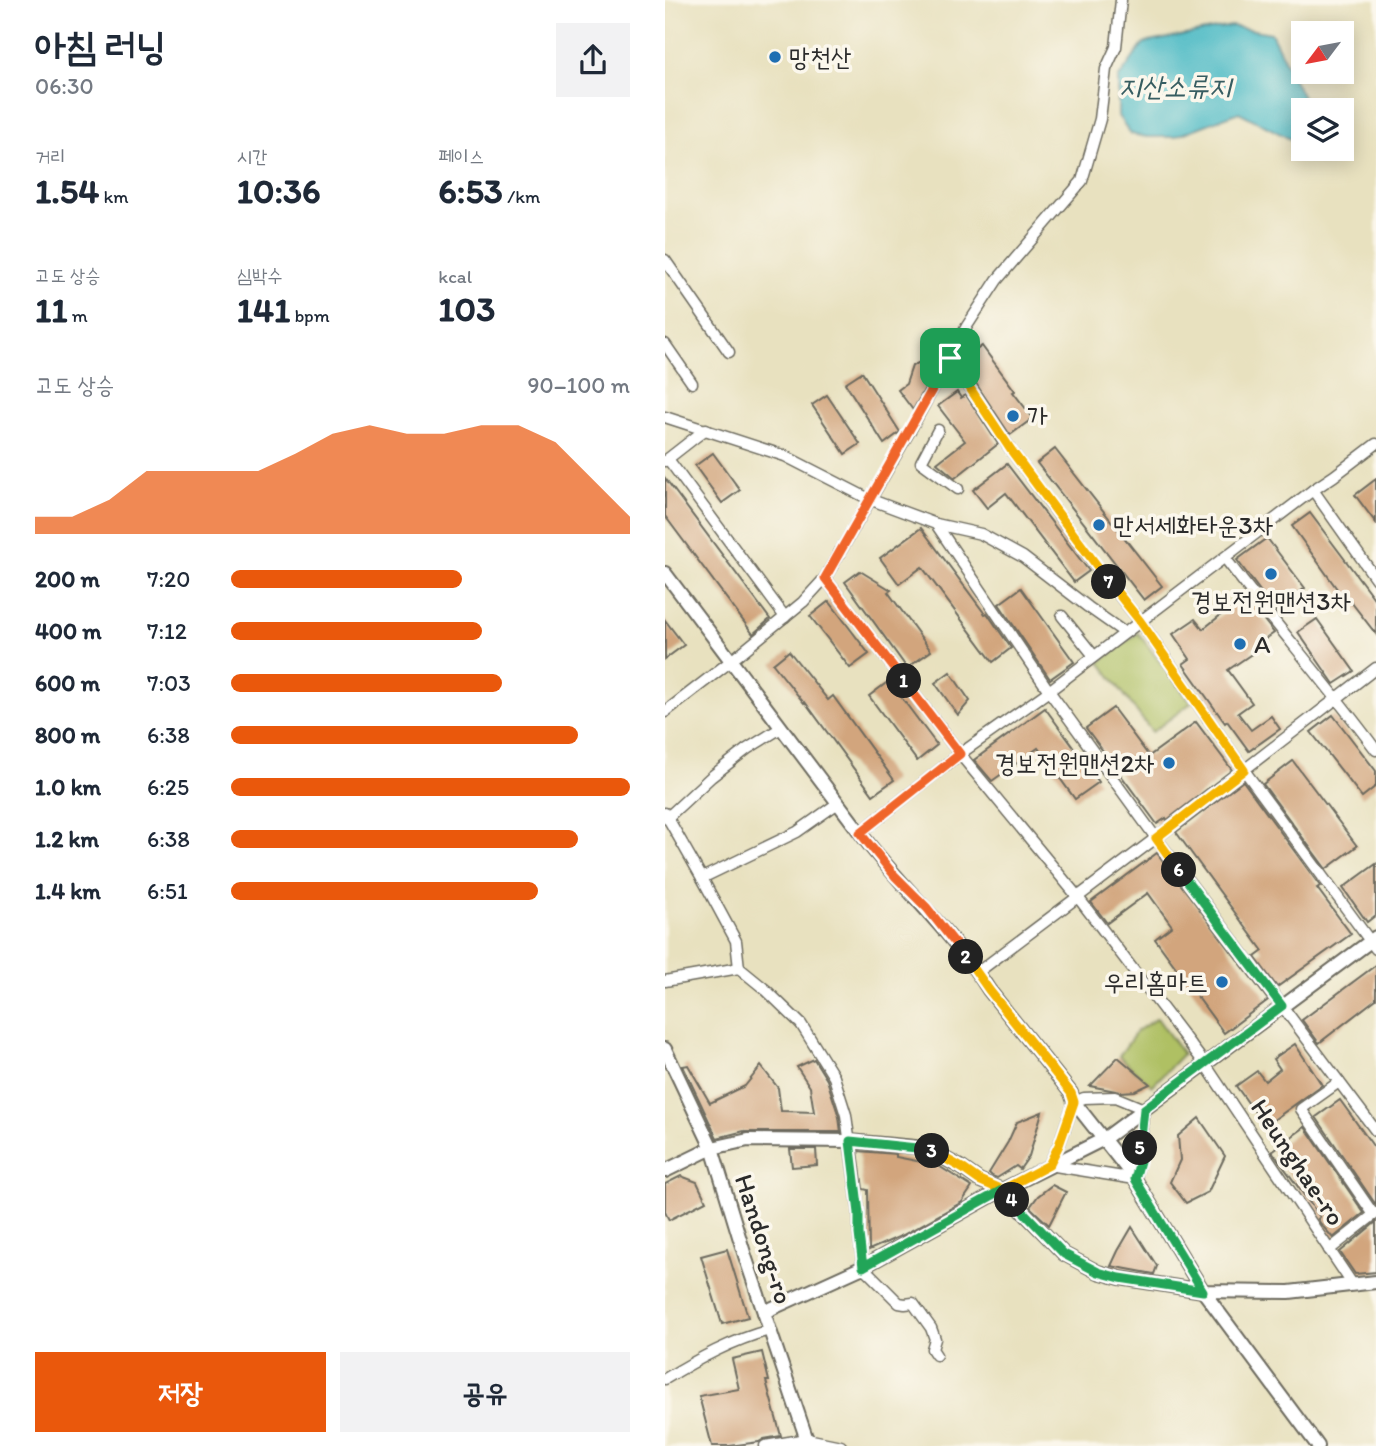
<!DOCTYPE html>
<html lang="ko">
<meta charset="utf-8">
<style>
:root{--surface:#fff;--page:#f2f2f3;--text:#1f2937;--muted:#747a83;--accent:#ea580c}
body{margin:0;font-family:Itim,"Poor Story",sans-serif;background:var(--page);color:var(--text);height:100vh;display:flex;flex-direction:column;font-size:26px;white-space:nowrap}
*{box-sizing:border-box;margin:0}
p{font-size:23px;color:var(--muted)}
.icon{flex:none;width:38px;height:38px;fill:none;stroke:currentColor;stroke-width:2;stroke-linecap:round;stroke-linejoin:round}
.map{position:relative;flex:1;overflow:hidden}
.details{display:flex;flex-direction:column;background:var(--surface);width:665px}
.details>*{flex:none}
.needle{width:46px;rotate:238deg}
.fabs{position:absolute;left:626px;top:21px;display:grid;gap:14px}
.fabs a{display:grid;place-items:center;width:63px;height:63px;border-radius:0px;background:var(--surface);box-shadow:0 4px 18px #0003;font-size:35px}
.pin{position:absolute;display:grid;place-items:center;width:60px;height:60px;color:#fff;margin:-30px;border-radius:14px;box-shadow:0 4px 10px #0006}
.km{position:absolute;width:35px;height:35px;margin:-18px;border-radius:50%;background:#222;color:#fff;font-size:19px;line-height:35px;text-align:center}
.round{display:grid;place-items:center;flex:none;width:74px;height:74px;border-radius:0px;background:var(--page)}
.headline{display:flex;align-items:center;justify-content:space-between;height:119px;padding:0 35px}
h1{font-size:38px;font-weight:800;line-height:52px}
.figures{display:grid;grid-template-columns:repeat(3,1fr);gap:10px;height:119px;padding:7px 35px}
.figures div{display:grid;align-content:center}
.figures b{font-size:35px;font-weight:800}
.figures small{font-size:19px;font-weight:400}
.figures p{font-size:19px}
.chart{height:196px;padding:14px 35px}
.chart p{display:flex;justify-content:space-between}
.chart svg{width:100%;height:126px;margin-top:7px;fill:var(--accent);opacity:.7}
.primary-button{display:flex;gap:14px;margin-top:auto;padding:14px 35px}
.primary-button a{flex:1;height:80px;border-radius:0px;background:var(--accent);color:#fff;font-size:28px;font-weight:800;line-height:80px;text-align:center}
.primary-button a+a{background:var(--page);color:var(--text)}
ul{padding:0 35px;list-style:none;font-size:23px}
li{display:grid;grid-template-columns:112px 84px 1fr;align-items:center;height:52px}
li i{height:18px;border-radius:9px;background:var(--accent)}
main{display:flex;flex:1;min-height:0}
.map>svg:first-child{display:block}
.green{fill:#afc063;stroke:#6d7647;stroke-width:2}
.water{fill:#4cbac5;stroke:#3c7278;stroke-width:2}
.building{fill:#d2a57d}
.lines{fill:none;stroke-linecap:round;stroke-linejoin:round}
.minor-casing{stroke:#6d6b5f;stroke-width:13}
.tertiary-casing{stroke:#6d6b5f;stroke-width:16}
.minor{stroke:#fff;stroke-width:10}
.tertiary{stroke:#fff;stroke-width:12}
.split-1-casing{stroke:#fff;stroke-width:14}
.split-2-casing{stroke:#fff;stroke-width:14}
.split-3-casing{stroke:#fff;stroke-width:14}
.split-4-casing{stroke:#fff;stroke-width:14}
.split-5-casing{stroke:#fff;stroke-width:14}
.split-6-casing{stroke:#fff;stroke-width:14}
.split-7-casing{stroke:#fff;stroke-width:14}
.split-8-casing{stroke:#fff;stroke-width:14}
.split-1{stroke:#f0652b;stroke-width:9}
.split-2{stroke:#f0652b;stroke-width:9}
.split-3{stroke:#f5b400;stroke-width:9}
.split-4{stroke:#22a559;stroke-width:9}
.split-5{stroke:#22a559;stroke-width:9}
.split-6{stroke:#22a559;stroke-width:9}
.split-7{stroke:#f5b400;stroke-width:9}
.split-8{stroke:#f5b400;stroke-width:9}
.poi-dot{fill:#1f6fb2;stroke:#fbf7ec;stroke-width:2.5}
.labels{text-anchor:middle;stroke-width:7;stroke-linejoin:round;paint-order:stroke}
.poi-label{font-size:26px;fill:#2b2b2b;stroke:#fbf7ec;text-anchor:start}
.street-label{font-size:26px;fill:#2b2b2b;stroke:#fbf7ec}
.water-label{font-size:28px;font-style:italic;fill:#375d61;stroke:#fbf7ec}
</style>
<main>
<section class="details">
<div class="headline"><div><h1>아침 러닝</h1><p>06:30</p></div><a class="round"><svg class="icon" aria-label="share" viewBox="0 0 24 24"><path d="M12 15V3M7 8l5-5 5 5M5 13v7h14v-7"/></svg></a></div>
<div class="figures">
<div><p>거리</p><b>1.54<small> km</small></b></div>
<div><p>시간</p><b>10:36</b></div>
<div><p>페이스</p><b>6:53<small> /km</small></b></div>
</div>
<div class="figures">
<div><p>고도 상승</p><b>11<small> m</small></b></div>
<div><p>심박수</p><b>141<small> bpm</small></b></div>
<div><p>kcal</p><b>103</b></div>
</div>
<div class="chart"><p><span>고도 상승</span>90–100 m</p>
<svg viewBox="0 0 160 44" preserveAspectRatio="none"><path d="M0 44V38L10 38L20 32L30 22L40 22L50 22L60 22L70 16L80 9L90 6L100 9L110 9L120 6L130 6L140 12L150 25L160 38V44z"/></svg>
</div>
<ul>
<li><b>200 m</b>7:20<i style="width:58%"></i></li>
<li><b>400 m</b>7:12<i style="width:63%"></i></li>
<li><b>600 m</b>7:03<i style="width:68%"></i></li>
<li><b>800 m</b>6:38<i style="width:87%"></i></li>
<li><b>1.0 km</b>6:25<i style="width:100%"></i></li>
<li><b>1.2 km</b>6:38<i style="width:87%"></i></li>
<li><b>1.4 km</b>6:51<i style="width:77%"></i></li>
</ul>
<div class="primary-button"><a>저장</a><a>공유</a></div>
</section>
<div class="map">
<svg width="711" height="1446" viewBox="0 0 711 1446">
<rect width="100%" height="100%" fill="#fbf7ec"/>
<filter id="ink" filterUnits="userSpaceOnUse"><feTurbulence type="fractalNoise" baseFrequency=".0143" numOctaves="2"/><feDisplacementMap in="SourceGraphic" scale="14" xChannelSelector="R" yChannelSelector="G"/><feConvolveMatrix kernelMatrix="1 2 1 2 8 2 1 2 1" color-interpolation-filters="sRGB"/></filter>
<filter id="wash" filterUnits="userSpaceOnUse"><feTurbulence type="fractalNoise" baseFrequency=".00686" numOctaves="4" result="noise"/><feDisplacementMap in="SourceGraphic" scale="28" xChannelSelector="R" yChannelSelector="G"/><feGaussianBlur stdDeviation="1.57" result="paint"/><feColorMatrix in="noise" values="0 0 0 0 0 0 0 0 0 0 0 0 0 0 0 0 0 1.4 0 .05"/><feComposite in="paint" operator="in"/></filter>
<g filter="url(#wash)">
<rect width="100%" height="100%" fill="#e8e1bf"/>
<g class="green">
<path d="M 473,633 L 526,703 L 487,732 L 435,662 Z"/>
<path d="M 492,1018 L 518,1054 L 487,1086 L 454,1056 L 472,1031 Z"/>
</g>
<path class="water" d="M 566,26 L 606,33 L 644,110 L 639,110 L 639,139 L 627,140 L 574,112 L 509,137 L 482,137 L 466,134 L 453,116 L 453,79 L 479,43 Z"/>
<g id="blocks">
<g class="building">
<path d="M 317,346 L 350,391 L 348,392 L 368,418 L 345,435 L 296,361 Z"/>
<path d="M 257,361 L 267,364 L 271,368 L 248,410 L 233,390 L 241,384 L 247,366 Z"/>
<path d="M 197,372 L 235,432 L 219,444 L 180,383 Z"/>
<path d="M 292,392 L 296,398 L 301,395 L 333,444 L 290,478 L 272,463 L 300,441 L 273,406 Z"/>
<path d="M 162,395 L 195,444 L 180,454 L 147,405 Z"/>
<path d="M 390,449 L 497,586 L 479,600 L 372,463 Z"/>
<path d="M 48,453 L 75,490 L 57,503 L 30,466 Z"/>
<path d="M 342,464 L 424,571 L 409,582 L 341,493 L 322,508 L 308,490 Z"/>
<path d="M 0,478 L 105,619 L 88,634 L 0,516 Z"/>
<path d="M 711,479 L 711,523 L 690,495 Z"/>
<path d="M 645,513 L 711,601 L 711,634 L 683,598 L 680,600 L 627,526 Z"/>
<path d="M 256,528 L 320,614 L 322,613 L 346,648 L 328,662 L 257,567 L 234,584 L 215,558 Z"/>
<path d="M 602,538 L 640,588 L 610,611 L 572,560 Z"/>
<path d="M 195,571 L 226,590 L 223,592 L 266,651 L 242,668 L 180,582 Z"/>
<path d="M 356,588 L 409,662 L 385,679 L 334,604 Z"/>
<path d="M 580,596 L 609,633 L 586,649 L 588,653 L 563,670 L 587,703 L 573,713 L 586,730 L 606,716 L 615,729 L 584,751 L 562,721 L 560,723 L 518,664 L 525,659 L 508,634 L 530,619 L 538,629 Z"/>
<path d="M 164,601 L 204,654 L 185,668 L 145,616 Z"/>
<path d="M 652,619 L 689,671 L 669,684 L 633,632 Z"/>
<path d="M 0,620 L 19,645 L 0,659 Z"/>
<path d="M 124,651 L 163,700 L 168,696 L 229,780 L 208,795 L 140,702 L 139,703 L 108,664 Z"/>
<path d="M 285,672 L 305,701 L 293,715 L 270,683 Z"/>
<path d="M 224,681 L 272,745 L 252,761 L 204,696 Z"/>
<path d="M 380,708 L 434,782 L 410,799 L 373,748 L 327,781 L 309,760 Z"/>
<path d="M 448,708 L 484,756 L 531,722 L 567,770 L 502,820 L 501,818 L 492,824 L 421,728 Z"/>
<path d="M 668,715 L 711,771 L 711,786 L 697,797 L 646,732 Z"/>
<path d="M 628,761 L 692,846 L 661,869 L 598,784 Z"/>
<path d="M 578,781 L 655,886 L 652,888 L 686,934 L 612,987 L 590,957 L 598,951 L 511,832 Z"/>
<path d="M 492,853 L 603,1000 L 559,1033 L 490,939 L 507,926 L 483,893 L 442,923 L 426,902 Z"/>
<path d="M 711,864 L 711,915 L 702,922 L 678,888 Z"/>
<path d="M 711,965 L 711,999 L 654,1043 L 637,1020 Z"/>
<path d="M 630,1044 L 657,1085 L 600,1126 L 571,1086 L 592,1071 L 600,1081 L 615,1069 L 608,1059 Z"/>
<path d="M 453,1057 L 485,1084 L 470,1091 L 456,1092 L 425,1086 Z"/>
<path d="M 149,1059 L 162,1080 L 174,1117 L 176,1132 L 79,1132 L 79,1131 L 52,1138 L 18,1066 L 23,1065 L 45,1103 L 80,1086 L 96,1066 L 113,1088 L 116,1111 L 149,1112 L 145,1087 L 132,1067 Z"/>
<path d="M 675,1100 L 711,1150 L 711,1205 L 651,1117 Z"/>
<path d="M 377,1112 L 364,1156 L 355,1169 L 351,1166 L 332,1178 L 327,1176 L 324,1173 L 343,1142 L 352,1122 Z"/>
<path d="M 534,1118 L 560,1156 L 543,1192 L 521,1203 L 505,1182 L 515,1160 L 513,1136 Z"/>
<path d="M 640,1127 L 699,1213 L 668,1238 L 655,1223 L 653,1219 L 655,1217 L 607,1151 Z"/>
<path d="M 125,1149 L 151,1149 L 152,1165 L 127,1167 Z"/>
<path d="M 193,1151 L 231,1154 L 231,1157 L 272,1165 L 307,1187 L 297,1202 L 238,1235 L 204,1250 L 203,1190 L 198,1189 Z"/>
<path d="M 16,1176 L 32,1182 L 41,1201 L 4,1220 L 0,1212 L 0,1184 Z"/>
<path d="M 387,1185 L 401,1192 L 384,1225 L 365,1207 L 373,1196 Z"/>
<path d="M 711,1222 L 711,1272 L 690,1274 L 675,1252 Z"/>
<path d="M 467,1227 L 492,1266 L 489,1274 L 446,1266 L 453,1251 Z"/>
<path d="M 62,1249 L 83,1317 L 57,1324 L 36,1256 Z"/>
<path d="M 97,1352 L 104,1381 L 101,1381 L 116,1436 L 99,1439 L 94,1442 L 64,1446 L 47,1446 L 34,1396 L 74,1389 L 67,1359 Z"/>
</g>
</g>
</g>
<g filter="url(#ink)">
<use href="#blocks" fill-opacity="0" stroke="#6d6b5f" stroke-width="2"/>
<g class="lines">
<defs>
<g id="minor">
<path d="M 0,260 L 64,352"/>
<path d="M 0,344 L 27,383"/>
<path d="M 285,358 L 346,450 L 437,574 L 475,621 L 579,770 L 711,949"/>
<path d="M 0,417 L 120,456 L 204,499 L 271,524 L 316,534 L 358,557 L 423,607 L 460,633"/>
<path d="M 273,430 L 256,462 L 293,489"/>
<path d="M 3,459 L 120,617"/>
<path d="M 0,461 L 41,429"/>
<path d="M 648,490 L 711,579"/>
<path d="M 271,524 L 384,691 L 491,838 L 711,1131"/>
<path d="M 560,558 C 609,623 663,685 711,750"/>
<path d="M 160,578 L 295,754 L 412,896 L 540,1064 L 688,1285"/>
<path d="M 397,616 L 429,656"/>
<path d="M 0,712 L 66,661 L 138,602 L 160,578 L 247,427 L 302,326 L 332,280 L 417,181 L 435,119 L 441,69 L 451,47 L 456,0"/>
<path d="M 0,813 L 37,878 L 71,941 L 74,968"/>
<path d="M 0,817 L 3,817 L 46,777 L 82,749 L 116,728"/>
<path d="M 195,833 L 295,754 L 384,691 L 648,490 L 669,476 L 711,444"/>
<path d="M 37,878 L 132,832 L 173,803"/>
<path d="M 74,968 L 101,990 L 136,1024 L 169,1077 L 181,1115 L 194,1213 L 194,1234 L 198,1267 L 234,1303 L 240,1304 L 248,1303 L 266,1328 L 270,1339 L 267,1349 L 271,1355"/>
<path d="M 313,972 L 491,838 L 711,668"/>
<path d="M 0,981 L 74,968"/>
<path d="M 674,1082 L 636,1109 L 709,1215"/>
<path d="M 450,1097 L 479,1109 C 476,1133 477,1157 470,1179 L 384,1165 L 394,1145 L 409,1102 L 419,1098 Z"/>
<path d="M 664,1250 L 711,1213"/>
<path d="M 0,1379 C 33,1359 67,1340 105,1330"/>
<path d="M 100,1446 L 142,1439 L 176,1446"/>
</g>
<g id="tertiary">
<path d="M 0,573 L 206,847 C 245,895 291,937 324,990 L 406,1093 L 409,1102 L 470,1179 L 538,1291 L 653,1446"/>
<path d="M 0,1049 L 47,1148 L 80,1256 L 144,1446"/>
<path d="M 0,1171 L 47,1148 L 83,1140 L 185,1141 L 261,1148 L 297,1168 L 314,1180 L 337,1190 L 399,1254 L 433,1272 L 455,1278 L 538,1291 L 624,1292 L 711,1282"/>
<path d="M 99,1312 L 198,1267 L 337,1190 L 439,1139 L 711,937"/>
</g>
</defs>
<use href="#minor" class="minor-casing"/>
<use href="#tertiary" class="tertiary-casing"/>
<use href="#minor" class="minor"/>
<use href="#tertiary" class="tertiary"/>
</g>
</g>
<g class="lines" filter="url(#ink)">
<defs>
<path id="split-1" d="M 239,681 L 160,578 L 285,358"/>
<path id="split-2" d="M 239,681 L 295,754 L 195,833 L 230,876 L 262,908 L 301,957"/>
<path id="split-3" d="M 267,1151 L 297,1168 L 314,1180 L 337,1190 L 384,1165 L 394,1145 L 409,1102 L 406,1093 L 324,990 L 301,957"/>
<path id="split-4" d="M 267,1151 L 261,1149 L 185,1141 L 194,1213 L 194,1234 L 198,1267 L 337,1190 L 347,1200"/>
<path id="split-5" d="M 347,1200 L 399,1254 L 433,1272 L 455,1278 L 538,1291 L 470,1179 L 475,1161 L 475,1148"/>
<path id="split-6" d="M 475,1148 L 479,1109 L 617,1006 L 514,870"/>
<path id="split-7" d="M 444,582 L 475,621 L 579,770 L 491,838 L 514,870"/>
<path id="split-8" d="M 285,358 L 346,450 L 444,582"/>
</defs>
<use href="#split-1" class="split-1-casing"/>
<use href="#split-2" class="split-2-casing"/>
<use href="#split-3" class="split-3-casing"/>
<use href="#split-4" class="split-4-casing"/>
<use href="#split-5" class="split-5-casing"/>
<use href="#split-6" class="split-6-casing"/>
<use href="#split-7" class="split-7-casing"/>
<use href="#split-8" class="split-8-casing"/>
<use href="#split-1" class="split-1"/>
<use href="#split-2" class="split-2"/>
<use href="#split-3" class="split-3"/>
<use href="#split-4" class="split-4"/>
<use href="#split-5" class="split-5"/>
<use href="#split-6" class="split-6"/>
<use href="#split-7" class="split-7"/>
<use href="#split-8" class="split-8"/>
</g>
<g class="poi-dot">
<circle cx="110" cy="57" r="7"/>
<circle cx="348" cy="416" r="7"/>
<circle cx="434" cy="525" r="7"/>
<circle cx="606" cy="574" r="7"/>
<circle cx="575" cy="644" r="7"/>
<circle cx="504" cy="763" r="7"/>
<circle cx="557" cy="982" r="7"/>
</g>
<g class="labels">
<g class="poi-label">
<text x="124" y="66">망천산</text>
<text x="362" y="425">가</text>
<text x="448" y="534">만서세화타운3차</text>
<text x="606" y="610" text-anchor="middle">경보전원맨션3차</text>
<text x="589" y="653">A</text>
<text x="490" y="772" text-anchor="end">경보전원맨션2차</text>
<text x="543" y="991" text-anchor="end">우리홈마트</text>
</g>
<g class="street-label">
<text transform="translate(633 1162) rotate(56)" y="9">Heunghae-ro</text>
<text transform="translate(99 1239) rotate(72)" y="9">Handong-ro</text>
</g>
<g class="water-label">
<text x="510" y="96">지산소류지</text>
</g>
</g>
</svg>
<div class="fabs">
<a><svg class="needle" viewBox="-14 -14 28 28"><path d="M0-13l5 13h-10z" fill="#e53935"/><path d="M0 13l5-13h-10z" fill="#747a83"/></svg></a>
<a><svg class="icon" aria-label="layers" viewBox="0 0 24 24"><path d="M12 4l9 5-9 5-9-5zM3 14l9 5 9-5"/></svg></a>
</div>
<div class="pin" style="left:285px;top:358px;background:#1e9e55"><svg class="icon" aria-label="arrive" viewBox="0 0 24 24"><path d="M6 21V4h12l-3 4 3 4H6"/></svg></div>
<b class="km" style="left:239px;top:681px">1</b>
<b class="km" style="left:301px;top:957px">2</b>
<b class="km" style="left:267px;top:1151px">3</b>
<b class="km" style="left:347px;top:1200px">4</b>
<b class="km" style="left:475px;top:1148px">5</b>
<b class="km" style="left:514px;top:870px">6</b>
<b class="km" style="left:444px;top:582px">7</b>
</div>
</main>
